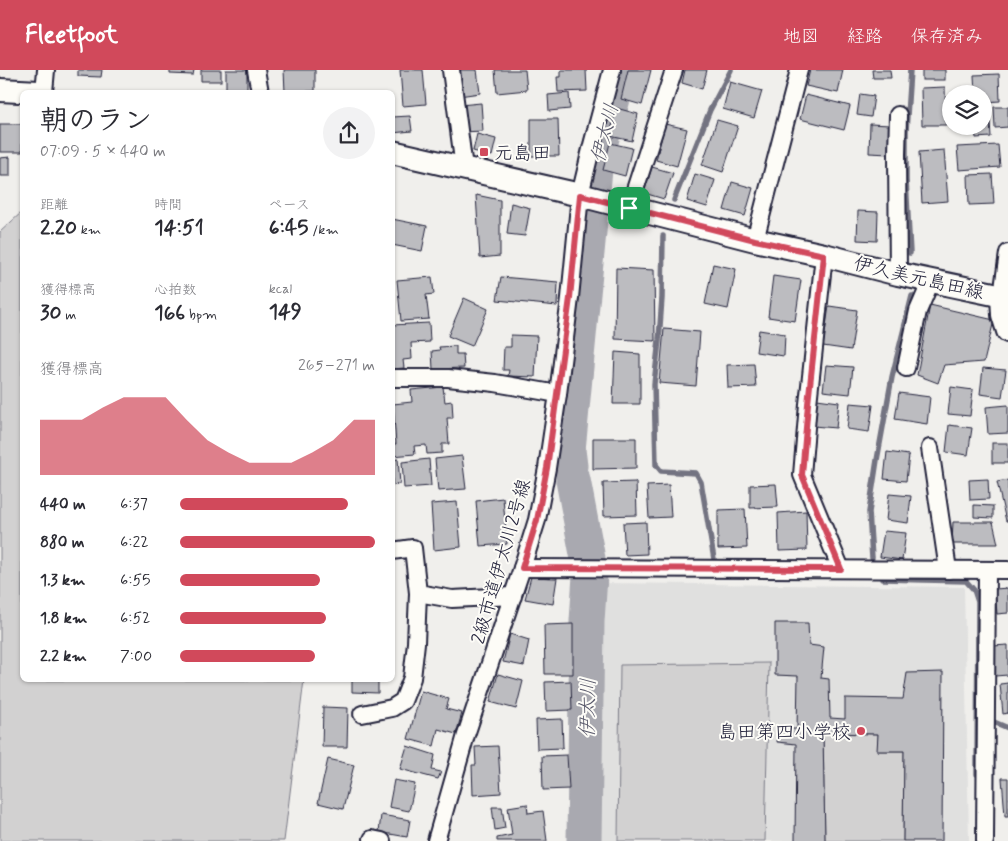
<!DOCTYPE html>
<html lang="ja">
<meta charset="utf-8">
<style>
:root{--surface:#fff;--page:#f2f2f3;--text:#2b2b33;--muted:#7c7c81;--accent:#d1495b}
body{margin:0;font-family:Mynerve,"Klee One",sans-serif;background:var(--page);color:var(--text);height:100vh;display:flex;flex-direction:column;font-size:19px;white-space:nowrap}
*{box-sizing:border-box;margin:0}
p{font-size:16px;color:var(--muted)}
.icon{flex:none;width:28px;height:28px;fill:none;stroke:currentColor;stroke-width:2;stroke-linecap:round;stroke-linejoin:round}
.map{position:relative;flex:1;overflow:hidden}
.side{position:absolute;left:20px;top:20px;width:375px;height:592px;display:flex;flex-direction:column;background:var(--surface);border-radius:8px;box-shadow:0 1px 4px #0004}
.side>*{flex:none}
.controls{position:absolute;left:942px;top:15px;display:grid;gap:10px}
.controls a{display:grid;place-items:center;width:50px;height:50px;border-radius:50%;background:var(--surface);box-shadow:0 1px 4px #0004;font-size:25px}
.pin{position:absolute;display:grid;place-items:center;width:42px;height:42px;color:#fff;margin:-21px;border-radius:10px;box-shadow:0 2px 8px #0006}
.round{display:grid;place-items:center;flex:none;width:52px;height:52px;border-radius:26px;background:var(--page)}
.overview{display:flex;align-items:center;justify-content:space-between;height:85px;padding:0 20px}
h1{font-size:28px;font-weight:800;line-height:38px}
.metrics{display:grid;grid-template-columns:repeat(3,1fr);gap:8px;height:85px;padding:5px 20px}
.metrics div{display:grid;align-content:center}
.metrics b{font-size:21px;font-weight:800}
.metrics small{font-size:14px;font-weight:400}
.metrics p{font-size:14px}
.chart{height:140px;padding:10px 20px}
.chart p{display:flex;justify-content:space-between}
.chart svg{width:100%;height:90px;margin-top:5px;fill:var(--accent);opacity:.7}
ul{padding:0 20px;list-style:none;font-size:16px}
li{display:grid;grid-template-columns:80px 60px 1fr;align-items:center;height:38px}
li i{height:12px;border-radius:6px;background:var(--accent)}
header{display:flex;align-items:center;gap:30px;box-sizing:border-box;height:70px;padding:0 25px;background:var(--accent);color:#fff}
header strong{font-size:24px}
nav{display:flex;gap:28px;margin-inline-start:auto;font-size:18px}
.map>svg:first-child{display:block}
.built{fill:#e0e0df}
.green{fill:#d2d1d1;stroke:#7a7a86}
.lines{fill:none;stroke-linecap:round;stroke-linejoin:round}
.stream{stroke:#737381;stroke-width:5.5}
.river{stroke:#a9a9b0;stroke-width:35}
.building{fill:#bcbcc0;stroke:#22223b}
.street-casing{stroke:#22223b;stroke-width:20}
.secondary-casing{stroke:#22223b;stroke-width:26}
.street{stroke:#fdfcf7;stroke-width:16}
.secondary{stroke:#fdfcf7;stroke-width:22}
.route-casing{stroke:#fff;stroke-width:10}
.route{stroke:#d1495b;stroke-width:6}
.poi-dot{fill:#d1495b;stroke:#fdfcf7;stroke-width:2}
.labels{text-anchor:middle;stroke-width:4;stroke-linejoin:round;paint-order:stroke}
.poi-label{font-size:19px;fill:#22223b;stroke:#fdfcf7;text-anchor:start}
.street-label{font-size:19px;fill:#22223b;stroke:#fdfcf7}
.water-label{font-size:20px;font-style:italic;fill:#58586a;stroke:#fdfcf7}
</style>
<header>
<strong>Fleetfoot</strong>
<nav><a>地図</a><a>経路</a><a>保存済み</a></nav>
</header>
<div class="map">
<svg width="1008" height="771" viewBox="0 0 1008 771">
<rect width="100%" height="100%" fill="#f0efec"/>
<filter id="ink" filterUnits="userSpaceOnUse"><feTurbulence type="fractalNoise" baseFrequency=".02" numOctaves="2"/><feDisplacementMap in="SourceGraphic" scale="10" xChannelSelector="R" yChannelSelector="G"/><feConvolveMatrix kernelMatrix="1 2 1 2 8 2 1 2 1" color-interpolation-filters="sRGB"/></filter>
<g filter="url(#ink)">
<path class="built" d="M 599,513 L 964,517 L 969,771 L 595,771 Z"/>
<g class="green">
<path d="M 22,142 L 22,610 L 304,610 L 284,771 L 0,771 L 0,162 Z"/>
<path d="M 769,593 L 765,771 L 618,771 L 620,595 Z"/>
<path d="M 823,663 L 878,664 L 878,681 L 904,681 L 903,771 L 825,771 Z"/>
</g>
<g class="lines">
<g class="stream">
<path d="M 910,0 L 906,61 L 906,110 L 910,183"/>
<path d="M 674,130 L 710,40 L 731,0"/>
<path d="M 663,166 L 662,228 L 659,270 L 654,314 L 656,395 L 661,401 L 696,403 L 701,412 L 714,489"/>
<path d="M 872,488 L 869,442 L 877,390 L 892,307 L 912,226"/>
<path d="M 883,509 L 966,511 L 974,520 L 978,532 L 977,704"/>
<path d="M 987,649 L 1008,658"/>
</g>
<g class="river">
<path d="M 570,396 L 568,380 L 596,89 L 621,0"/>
<path d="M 573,410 L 588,489"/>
<path d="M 584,771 L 587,551 L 590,506"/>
</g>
</g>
<g class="building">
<path d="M 78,0 L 102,0 L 101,7 L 78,6 Z"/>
<path d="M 170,0 L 194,0 L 193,5 L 170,4 Z"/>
<rect x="201" y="0" width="20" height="11"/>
<rect x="226" y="0" width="21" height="22"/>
<path d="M 284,0 L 315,0 L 315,21 L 285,22 Z"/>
<path d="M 400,0 L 423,0 L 426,34 L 403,36 Z"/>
<path d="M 455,0 L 477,0 L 480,23 L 459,26 Z"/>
<path d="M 495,0 L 525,0 L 527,20 L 497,23 Z"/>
<path d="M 561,0 L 586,0 L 587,21 L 558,22 L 557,7 L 561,7 Z"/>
<path d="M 628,0 L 651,0 L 642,35 L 621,29 Z"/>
<path d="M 685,0 L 707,0 L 702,19 L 682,13 Z"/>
<path d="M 810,0 L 843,0 L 838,23 L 806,16 Z"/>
<path d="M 872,0 L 890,0 L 891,8 L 873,8 Z"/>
<rect x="922" y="0" width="23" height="10"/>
<path d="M 999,4 L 1000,31 L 984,32 L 984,24 L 975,24 L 974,5 Z"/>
<path d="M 730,12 L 762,21 L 754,48 L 723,39 Z"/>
<path d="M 945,17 L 946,55 L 922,55 L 921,18 Z"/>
<path d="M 569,23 L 570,39 L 549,41 L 548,25 Z"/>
<path d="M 860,24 L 874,26 L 871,47 L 857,45 Z"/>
<path d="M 806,25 L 850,36 L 844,60 L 800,49 Z"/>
<path d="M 481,33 L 483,61 L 462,62 L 460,35 Z"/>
<path d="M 994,37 L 1008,37 L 1008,57 L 995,58 Z"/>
<path d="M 616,38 L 638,44 L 632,71 L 610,66 Z"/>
<path d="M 410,46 L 412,61 L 392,63 L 392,47 Z"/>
<path d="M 531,49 L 558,49 L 559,86 L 531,86 Z"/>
<path d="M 717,50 L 738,56 L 723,102 L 702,95 Z"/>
<path d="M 984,51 L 990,51 L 991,67 L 976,68 L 975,56 L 984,56 Z"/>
<rect x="0" y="54" width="22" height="28"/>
<path d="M 665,54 L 687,59 L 677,96 L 656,90 Z"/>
<path d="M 870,54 L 890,55 L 889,84 L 869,83 Z"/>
<path d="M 477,64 L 496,69 L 492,86 L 473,81 Z"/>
<path d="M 610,73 L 632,78 L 625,106 L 603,100 Z"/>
<path d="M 998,75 L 1000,97 L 959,100 L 957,77 Z"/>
<path d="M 944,80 L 948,131 L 922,133 L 919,82 Z"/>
<path d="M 10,87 L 10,106 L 0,106 L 0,88 Z"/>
<path d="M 652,97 L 673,103 L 664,129 L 644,123 Z"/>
<path d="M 695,104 L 715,110 L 707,137 L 687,131 Z"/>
<path d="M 992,104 L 994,134 L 969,135 L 968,105 Z"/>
<path d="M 732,112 L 753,118 L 745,146 L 724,140 Z"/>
<path d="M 476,125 L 500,130 L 500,186 L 480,188 Z"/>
<path d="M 511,133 L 530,138 L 525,166 L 507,164 Z"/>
<path d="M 858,141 L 878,142 L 877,171 L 857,170 Z"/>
<path d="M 392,149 L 427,156 L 422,181 L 392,175 Z"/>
<path d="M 713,194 L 736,199 L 728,239 L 705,234 Z"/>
<path d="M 616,198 L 654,200 L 655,271 L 615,269 Z"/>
<path d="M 773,206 L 801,210 L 795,251 L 768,247 Z"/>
<path d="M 432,207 L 434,224 L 426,225 L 429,249 L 401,251 L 397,210 Z"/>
<path d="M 501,207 L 558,212 L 557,236 L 497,230 Z"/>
<path d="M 464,228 L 488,239 L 472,276 L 448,266 Z"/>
<path d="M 930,235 L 994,250 L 984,292 L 944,295 L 938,313 L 917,305 Z"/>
<path d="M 829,236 L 857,240 L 851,280 L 823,276 Z"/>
<path d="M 429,253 L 430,272 L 411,273 L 412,289 L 403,290 L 404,298 L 392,299 L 392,255 Z"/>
<path d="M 664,259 L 700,262 L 696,316 L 659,313 Z"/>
<path d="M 759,260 L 785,264 L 784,286 L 756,282 Z"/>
<path d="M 511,265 L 537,266 L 535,307 L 508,306 L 509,300 L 503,300 L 504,277 L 511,277 Z"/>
<path d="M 456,276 L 456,284 L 463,284 L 464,298 L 433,299 L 432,281 L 440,280 L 439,277 Z"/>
<path d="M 615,282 L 640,284 L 640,334 L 613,334 Z"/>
<path d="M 754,294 L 756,317 L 728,318 L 727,295 Z"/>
<path d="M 826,295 L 853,297 L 850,324 L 823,321 Z"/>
<path d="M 983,298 L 1006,300 L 1002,327 L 980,324 Z"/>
<path d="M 443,317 L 445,332 L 452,331 L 453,348 L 447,348 L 449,374 L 442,374 L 442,383 L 427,384 L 426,375 L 414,376 L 415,384 L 392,386 L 392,374 L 396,374 L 393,334 L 412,332 L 411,320 Z"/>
<path d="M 951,317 L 973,320 L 970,346 L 948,344 Z"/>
<path d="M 899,323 L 930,327 L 927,354 L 895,349 Z"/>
<path d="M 817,329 L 839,332 L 836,358 L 813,356 Z"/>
<path d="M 850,333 L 873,335 L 869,362 L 847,359 Z"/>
<path d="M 1008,335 L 1008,363 L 988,364 L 986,337 Z"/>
<path d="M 949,355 L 972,358 L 968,385 L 946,382 Z"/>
<path d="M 593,368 L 636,368 L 636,398 L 593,399 Z"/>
<rect x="992" y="373" width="16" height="20"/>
<path d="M 887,382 L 909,385 L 906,411 L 884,409 Z"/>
<path d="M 462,386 L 466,419 L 438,421 L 435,389 Z"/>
<path d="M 398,389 L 400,414 L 392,415 L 392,390 Z"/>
<path d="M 429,389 L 431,416 L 404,418 L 402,392 Z"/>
<path d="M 988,409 L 989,429 L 970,430 L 969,410 Z"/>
<path d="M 1008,410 L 1008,451 L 1006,451 L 997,412 Z"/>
<path d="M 636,412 L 637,445 L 604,446 L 603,413 Z"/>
<path d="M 776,414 L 778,437 L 750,438 L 750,415 Z"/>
<path d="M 669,415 L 671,447 L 649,448 L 647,416 Z"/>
<path d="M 889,424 L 911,426 L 908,453 L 886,450 Z"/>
<path d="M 503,428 L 507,474 L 480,476 L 476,431 Z"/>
<path d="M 457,432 L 461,477 L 434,480 L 431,434 Z"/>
<path d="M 974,435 L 993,436 L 993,448 L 974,447 Z"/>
<path d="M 745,439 L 747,478 L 718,479 L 718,440 Z"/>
<path d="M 806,441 L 807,480 L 779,481 L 778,443 Z"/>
<path d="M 646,452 L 647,484 L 625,485 L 623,453 Z"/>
<path d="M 953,452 L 993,452 L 998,474 L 952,474 Z"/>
<path d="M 884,461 L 906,463 L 902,490 L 880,487 Z"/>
<path d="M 531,507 L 557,508 L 553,534 L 525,529 Z"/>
<path d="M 1008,518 L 1008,543 L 997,544 L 995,519 Z"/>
<path d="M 775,553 L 808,553 L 809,575 L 824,577 L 821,608 L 829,609 L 830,648 L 845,649 L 845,628 L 903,629 L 907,603 L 943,602 L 942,771 L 903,771 L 904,681 L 877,681 L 878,664 L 823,663 L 825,771 L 795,771 L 796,674 L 777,672 L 779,659 L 797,659 L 798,606 L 775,605 Z"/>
<path d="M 573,554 L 573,604 L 545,604 L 544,555 Z"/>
<path d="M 510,564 L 529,570 L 524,596 L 503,592 Z"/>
<path d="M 1008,575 L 1008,605 L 995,606 L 993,576 Z"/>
<path d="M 498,604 L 523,611 L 516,639 L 490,632 Z"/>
<path d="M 352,610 L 378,610 L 378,623 L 352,622 Z"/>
<path d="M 571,611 L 572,640 L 546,641 L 545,612 Z"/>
<path d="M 1008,613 L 1008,643 L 1003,644 L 1000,614 Z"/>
<path d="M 421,621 L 449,629 L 446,639 L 462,643 L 456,664 L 438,659 L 434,676 L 408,669 Z"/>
<path d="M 323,637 L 348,638 L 347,677 L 322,677 Z"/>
<path d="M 562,649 L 563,678 L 537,679 L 536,650 Z"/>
<path d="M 407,676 L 435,685 L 432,700 L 441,702 L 438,709 L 400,699 Z"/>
<path d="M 498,676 L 501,723 L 473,725 L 472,695 L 476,695 L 475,677 Z"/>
<path d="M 567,685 L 569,719 L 543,720 L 542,686 Z"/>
<path d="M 328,689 L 354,695 L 343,739 L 318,733 Z"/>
<path d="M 1002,708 L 1008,708 L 1008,746 L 1005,746 Z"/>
<path d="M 394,710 L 415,714 L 409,741 L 389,737 Z"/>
<path d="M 527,734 L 528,743 L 543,741 L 547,771 L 497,771 L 497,768 L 512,765 L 508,737 Z"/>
<path d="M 492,737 L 502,737 L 505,758 L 495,760 Z"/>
<path d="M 381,745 L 410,750 L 407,767 L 379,762 Z"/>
</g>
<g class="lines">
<defs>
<g id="street">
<path d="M 256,0 L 260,22"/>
<path d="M 451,0 L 464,98"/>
<path d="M 44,22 L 46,0"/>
<path d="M 898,45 L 897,84 L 898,204"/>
<path d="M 629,138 L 674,0"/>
<path d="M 755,170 L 799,0"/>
<path d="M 824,185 L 808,334 L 802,405 L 841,499"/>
<path d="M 1002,226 L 1008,183"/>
<path d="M 906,298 L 918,241 L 931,211"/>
<path d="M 392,308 L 448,308 L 495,313 L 558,324"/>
<path d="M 930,378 L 948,500"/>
<path d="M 392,481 L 413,478 L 418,523 L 452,529 L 513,526"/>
<path d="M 522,498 L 1008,500"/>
<path d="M 362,644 L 392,638 L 403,631 L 412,608 L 416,573 L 418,523"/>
<path d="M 372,769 L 382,771"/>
<path d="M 436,771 L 466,665 L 522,498 L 537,450 L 547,398 L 558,324 L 570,228 L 580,125 L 592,75 L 612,0"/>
<path d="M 985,771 L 987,500"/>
</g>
<g id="secondary">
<path d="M 0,20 L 39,22"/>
<path d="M 392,82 L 580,125 L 755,170 L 824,185 L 898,204 L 1008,227"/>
<path d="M 1002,226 L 1003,245 L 1008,261"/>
</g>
</defs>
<use href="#street" class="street-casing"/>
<use href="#secondary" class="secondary-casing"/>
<use href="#street" class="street"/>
<use href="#secondary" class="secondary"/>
</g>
</g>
<g class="lines" filter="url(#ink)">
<defs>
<path id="route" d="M 580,125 L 755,170 L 824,185 L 808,334 L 802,405 L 841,499 L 522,498 L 537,450 L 547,398 L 570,228 Z"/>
</defs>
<use href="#route" class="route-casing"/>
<use href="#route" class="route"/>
</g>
<g class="poi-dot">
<rect x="479" y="77" width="10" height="10" rx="2.5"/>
<circle cx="861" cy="661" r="5"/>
</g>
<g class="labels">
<g class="poi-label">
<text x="494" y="89">元島田</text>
<text x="851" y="668" text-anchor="end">島田第四小学校</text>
</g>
<g class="street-label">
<text transform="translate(919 207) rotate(13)" y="7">伊久美元島田線</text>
<text transform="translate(500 491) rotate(-74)" y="7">2級市道伊太川2号線</text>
</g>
<g class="water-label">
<text transform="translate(604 63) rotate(-76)" y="7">伊太川</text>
<text transform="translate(587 638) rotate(-89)" y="7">伊太川</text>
</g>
</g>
</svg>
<div class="controls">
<a><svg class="icon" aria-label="layers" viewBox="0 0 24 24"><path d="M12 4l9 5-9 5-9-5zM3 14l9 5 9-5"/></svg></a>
</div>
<div class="pin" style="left:629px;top:138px;background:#1e9e55"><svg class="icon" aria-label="arrive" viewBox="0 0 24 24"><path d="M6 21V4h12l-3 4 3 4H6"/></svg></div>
<section class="side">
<div class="overview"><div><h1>朝のラン</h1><p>07:09 · 5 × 440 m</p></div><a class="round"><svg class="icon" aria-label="share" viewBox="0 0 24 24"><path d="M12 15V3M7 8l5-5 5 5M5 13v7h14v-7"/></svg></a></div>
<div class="metrics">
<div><p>距離</p><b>2.20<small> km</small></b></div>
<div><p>時間</p><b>14:51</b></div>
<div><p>ペース</p><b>6:45<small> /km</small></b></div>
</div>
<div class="metrics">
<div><p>獲得標高</p><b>30<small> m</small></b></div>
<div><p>心拍数</p><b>166<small> bpm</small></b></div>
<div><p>kcal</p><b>149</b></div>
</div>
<div class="chart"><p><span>獲得標高</span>265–271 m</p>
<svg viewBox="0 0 160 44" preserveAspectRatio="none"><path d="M0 44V17L10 17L20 17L30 11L40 6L50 6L60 6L70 17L80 27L90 33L100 38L110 38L120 38L130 33L140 27L150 17L160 17V44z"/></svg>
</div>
<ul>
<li><b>440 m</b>6:37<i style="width:86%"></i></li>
<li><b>880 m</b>6:22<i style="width:100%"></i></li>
<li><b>1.3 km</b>6:55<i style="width:72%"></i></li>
<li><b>1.8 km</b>6:52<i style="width:75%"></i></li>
<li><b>2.2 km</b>7:00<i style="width:69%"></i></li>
</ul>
</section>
</div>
